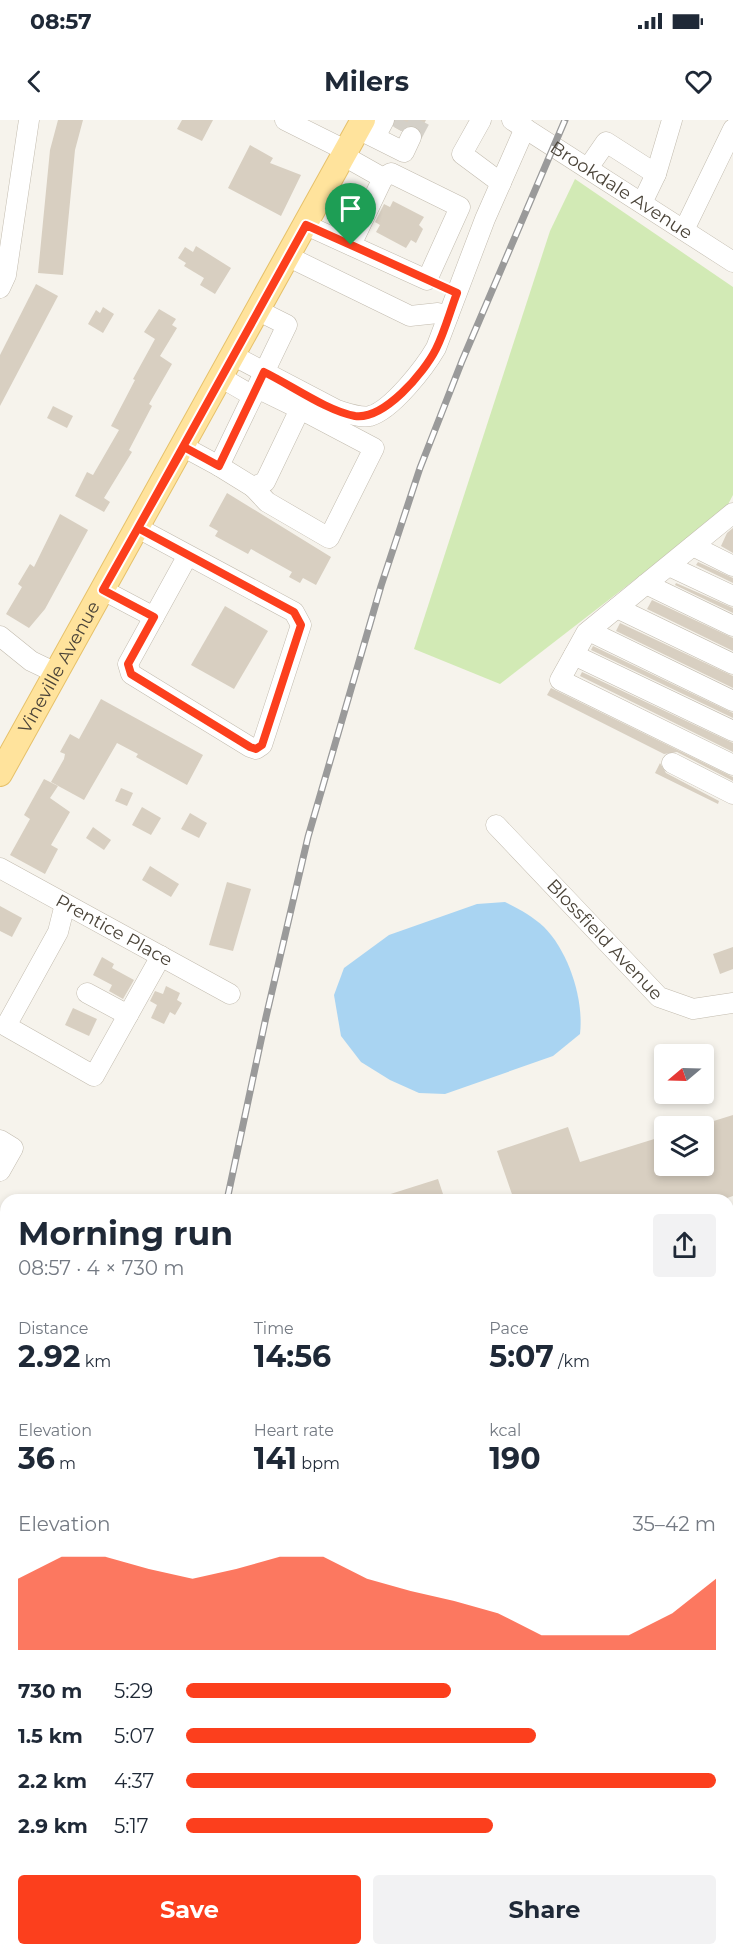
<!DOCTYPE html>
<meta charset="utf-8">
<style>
:root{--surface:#fff;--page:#f2f2f3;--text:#1f2937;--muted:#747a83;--accent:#fc3f1d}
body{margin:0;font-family:Montserrat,sans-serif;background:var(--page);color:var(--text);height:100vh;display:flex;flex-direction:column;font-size:22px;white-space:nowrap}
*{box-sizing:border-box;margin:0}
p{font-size:20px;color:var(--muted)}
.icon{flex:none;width:33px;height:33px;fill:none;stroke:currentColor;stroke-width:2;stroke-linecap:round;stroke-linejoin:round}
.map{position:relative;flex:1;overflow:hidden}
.details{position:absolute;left:0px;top:1074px;width:734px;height:762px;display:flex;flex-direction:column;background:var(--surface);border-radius:18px 18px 0 0;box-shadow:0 3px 9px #0003}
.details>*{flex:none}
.needle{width:39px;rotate:251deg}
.buttons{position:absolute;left:654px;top:924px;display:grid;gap:12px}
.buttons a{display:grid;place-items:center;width:60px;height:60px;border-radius:6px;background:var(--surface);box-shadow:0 3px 9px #0003;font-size:30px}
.pin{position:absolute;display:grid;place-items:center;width:51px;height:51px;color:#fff;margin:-62px -26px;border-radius:50% 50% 50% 0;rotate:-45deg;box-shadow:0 0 6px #0007}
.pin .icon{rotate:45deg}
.round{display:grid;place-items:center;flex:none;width:63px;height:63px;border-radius:6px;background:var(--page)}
.summary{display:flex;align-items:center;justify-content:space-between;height:102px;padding:0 18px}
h1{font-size:33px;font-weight:700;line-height:45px}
.metrics{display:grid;grid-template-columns:repeat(3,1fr);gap:9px;height:102px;padding:6px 18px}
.metrics div{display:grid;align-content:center}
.metrics b{font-size:30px;font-weight:700}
.metrics small{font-size:16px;font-weight:400}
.metrics p{font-size:16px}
.chart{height:168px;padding:12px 18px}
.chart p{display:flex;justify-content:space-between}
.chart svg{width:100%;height:108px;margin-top:6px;fill:var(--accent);opacity:.7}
.action{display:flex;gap:12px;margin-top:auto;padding:12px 18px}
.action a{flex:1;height:69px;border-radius:6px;background:var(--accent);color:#fff;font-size:24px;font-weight:700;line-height:69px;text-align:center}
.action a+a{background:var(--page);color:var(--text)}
ul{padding:0 18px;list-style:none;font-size:20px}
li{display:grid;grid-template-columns:96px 72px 1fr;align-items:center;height:45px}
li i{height:15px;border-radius:8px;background:var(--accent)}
.status{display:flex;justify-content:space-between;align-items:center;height:42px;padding:0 30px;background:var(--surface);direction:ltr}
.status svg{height:16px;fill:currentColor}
header{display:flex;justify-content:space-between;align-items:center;height:78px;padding:0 18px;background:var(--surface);font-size:27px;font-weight:700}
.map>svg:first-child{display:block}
.green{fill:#d2eab5}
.water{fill:#a9d4f2}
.building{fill:#d8cfc1}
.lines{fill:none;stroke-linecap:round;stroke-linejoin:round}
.minor-tunnel{stroke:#d4d0c8;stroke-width:20;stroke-dasharray:20 10;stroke-linecap:butt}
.minor-casing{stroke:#c2bbae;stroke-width:21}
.major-casing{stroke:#e6c16a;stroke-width:26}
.minor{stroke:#fff;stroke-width:20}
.major{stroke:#ffe39c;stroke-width:24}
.rail-casing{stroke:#9a9a9a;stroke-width:7}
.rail{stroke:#fff;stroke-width:4.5;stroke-dasharray:14;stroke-linecap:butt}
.route-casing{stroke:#fff;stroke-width:12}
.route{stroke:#fc3f1d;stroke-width:8}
.labels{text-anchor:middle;stroke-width:6;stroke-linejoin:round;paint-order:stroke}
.street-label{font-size:18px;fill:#4b4439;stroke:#fff}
</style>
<div class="status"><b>08:57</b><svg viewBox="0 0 49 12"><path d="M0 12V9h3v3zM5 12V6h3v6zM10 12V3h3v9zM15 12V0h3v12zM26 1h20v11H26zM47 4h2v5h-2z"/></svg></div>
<header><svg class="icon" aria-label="back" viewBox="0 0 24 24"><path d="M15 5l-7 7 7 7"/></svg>Milers<svg class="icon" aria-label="heart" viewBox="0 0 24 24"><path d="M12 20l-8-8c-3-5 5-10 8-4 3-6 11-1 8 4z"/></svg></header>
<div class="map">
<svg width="733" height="1836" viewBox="0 0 733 1836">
<rect width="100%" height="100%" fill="#f6f3ec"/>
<path class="green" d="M 575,59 L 733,167 L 733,375 L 725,390 L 500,564 L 414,529 L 550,111 Z"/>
<path class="water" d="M 505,782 C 519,789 532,796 544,807 C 569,832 584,880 580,914 L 553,936 L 445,974 L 419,973 L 390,960 L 361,942 L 341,916 L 334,875 L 344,848 L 389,815 L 477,784 Z"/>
<g class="building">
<path d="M 58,0 L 83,0 L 75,30 L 63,155 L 38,153 L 50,30 Z"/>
<path d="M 182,0 L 213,0 L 202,21 L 177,9 Z"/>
<path d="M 396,0 L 426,0 L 421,10 L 411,5 L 401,11 L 394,7 Z"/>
<path d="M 250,25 L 273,38 L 270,43 L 301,55 L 281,96 L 228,68 Z"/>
<path d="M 393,81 L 424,97 L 419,105 L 423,109 L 416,123 L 411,120 L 406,128 L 376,112 L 380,105 L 375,102 L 384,84 L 390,87 Z"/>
<path d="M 196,126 L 231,148 L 215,174 L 200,165 L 204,158 L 184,146 L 186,143 L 178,138 L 185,127 L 193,132 Z"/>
<path d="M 36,164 L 58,176 L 0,286 L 0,235 Z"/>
<path d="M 103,187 L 114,194 L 103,213 L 88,204 L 96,190 L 100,193 Z"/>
<path d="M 159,189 L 176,199 L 172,205 L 177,208 L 160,236 L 172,244 L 149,284 L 152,286 L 129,330 L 132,332 L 104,378 L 110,382 L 104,392 L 75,376 L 87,352 L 93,355 L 119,310 L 111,306 L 135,260 L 133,259 L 155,219 L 144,212 Z"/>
<path d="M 53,286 L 73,296 L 67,308 L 47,298 Z"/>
<path d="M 227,373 L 331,437 L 316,465 L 303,458 L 300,463 L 289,457 L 292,452 L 251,429 L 248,434 L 215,416 L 218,411 L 209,406 Z"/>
<path d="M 60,394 L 88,410 L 45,489 L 29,508 L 6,494 L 22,467 L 18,464 L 30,444 L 34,447 Z"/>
<path d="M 733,408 L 733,433 L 721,426 L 727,413 Z"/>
<path d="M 698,442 L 733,458 L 733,463 L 696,445 Z"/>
<path d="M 676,463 L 733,488 L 733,493 L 675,465 Z"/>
<path d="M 652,480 L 733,518 L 733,531 L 647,489 Z"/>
<path d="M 225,486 L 268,511 L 234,569 L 191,545 Z"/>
<path d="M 620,503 L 733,556 L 733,568 L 616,511 Z"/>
<path d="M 593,526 L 733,593 L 733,598 L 591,530 Z"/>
<path d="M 582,552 L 733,623 L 733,632 L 580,556 Z"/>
<path d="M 551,568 L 733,657 L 733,661 L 677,632 L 664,634 L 547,575 Z"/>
<path d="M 101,579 L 203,635 L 187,665 L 136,637 L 138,634 L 117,623 L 84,680 L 51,662 L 64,639 L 65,634 L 60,632 L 70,614 L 79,619 Z"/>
<path d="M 660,643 L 666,653 L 719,681 L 718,684 L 655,653 Z"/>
<path d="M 44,659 L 58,666 L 50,678 L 70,692 L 51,725 L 58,729 L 45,754 L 10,735 L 30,699 L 24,695 Z"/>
<path d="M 121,668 L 133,673 L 127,686 L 115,681 Z"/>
<path d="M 142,687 L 161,698 L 151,715 L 132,705 Z"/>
<path d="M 190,693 L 207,703 L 199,718 L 181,709 Z"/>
<path d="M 93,707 L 111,720 L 104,730 L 86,718 Z"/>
<path d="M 150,746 L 179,764 L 171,777 L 142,760 Z"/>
<path d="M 227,762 L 251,769 L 233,831 L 209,825 Z"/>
<path d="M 0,786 L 22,798 L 12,817 L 0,811 Z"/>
<path d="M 733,827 L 733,849 L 720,854 L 713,834 Z"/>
<path d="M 102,837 L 114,844 L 112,848 L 134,860 L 123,879 L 109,871 L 112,865 L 93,855 Z"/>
<path d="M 166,866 L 180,873 L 177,880 L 182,883 L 175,895 L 170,892 L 164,904 L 151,898 L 157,885 L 150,881 L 155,871 L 163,874 Z"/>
<path d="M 73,888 L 97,899 L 89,916 L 65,905 Z"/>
<path d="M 733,995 L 733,1076 L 721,1080 L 514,1080 L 497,1031 L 568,1007 L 580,1042 L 664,1016 L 664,1046 L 704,1046 L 704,1004 Z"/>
<path d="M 438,1059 L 445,1080 L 381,1080 L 381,1077 Z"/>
</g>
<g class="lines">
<g class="minor-tunnel">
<path d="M 398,9 L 403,0"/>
<path d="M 411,17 L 420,0"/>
</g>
<defs>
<g id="minor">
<path d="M 285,0 L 347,31"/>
<path d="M 481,0 L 462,34 L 501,63"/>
<path id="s1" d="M 512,0 L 733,142"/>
<path d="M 358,9 L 404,32 L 411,17"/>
<path d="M 375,17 L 384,0"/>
<path d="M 588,48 L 606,22 L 656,54 L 642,83"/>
<path d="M 656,54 L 672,0"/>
<path d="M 306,105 L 427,160 L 460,87 L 391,53 L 383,58 L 344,36"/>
<path d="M 684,110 L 733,9"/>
<path d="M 351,125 L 383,58"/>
<path d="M 289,137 L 410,196 L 438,193 L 448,196"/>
<path d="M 0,168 L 6,155 L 29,0"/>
<path d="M 234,236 L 337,290 C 347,293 360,298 370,296 C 392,290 425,247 436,228 L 485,99 L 525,8"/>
<path d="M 222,258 L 253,276"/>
<path d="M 257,268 L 300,289 L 265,362 L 253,367 L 219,346 L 287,205 L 259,191"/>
<path d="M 184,327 L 219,346"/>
<path d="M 253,367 L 267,382 L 329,418 L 374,328 L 300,289"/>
<path d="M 733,393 L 586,513 L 560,560 L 733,645"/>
<path d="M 138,408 L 294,492 L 301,505 L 262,625 L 256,629 L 250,627 L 131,554 L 128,544 L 188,435"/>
<path d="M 693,426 L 733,446"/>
<path d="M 669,446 L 733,476"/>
<path d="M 646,464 L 733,506"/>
<path d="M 103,470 L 154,497"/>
<path d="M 617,488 L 733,544"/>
<path d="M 589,511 L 733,581"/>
<path d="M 0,516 L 31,541 L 56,553"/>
<path d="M 574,535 L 733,611"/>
<path d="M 672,643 L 733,674"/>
<path id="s2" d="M 496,705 L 659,877 L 693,889 L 733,883"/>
<path id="s3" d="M 0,748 L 230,874"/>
<path d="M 65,784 L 58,812 L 6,906 L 94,956 L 161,836"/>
<path d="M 87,873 L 128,895"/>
<path d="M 0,1020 L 13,1028 L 0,1051"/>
<path d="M 728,1137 L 733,1136"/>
<path d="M 0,1206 L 6,1186"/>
<path d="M 0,1405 L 6,1407"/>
<path d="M 728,1495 L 733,1493"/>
<path d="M 728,1613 L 733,1630"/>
<path d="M 728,1710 L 733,1708"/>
<path d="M 728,1744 L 733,1746"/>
<path d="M 728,1762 L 730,1768"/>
<path d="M 728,1810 L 733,1808"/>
<path d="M 681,1830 L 683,1836"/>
</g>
<g id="major">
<path id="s4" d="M 0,654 L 363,0"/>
</g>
</defs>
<use href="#minor" class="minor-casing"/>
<use href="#major" class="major-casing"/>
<use href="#minor" class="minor"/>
<use href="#major" class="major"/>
<defs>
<g id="rail">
<path d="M 227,1080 L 266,897 L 308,717 L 381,466 L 420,348 L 462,241 L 565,0"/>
<path d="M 53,1836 L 54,1830"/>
</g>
</defs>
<use href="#rail" class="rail-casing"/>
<use href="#rail" class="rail"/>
</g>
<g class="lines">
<defs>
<path id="route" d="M 351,125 L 306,105 L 138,408 L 294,492 L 301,505 L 262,625 L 256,629 L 250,627 L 131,554 L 128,544 L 154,497 L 103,470 L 138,408 L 184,327 L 219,346 L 264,252 C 291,265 327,291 355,296 C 384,300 424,253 436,229 C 445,211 450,191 457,173 L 351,125"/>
</defs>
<use href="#route" class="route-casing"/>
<use href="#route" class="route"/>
</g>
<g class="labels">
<g class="street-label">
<text dy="6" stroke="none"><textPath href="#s1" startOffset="130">Brookdale Avenue</textPath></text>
<text dy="6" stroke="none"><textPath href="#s4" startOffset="122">Vineville Avenue</textPath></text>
<text dy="6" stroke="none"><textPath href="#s3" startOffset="130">Prentice Place</textPath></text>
<text dy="6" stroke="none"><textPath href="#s2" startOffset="158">Blossfield Avenue</textPath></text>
</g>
</g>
</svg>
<div class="buttons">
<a><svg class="needle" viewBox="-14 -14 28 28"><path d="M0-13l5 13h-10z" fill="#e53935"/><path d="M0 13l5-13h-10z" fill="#747a83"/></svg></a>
<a><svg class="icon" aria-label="layers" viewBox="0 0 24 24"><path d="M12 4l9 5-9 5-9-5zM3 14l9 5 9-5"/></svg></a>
</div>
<div class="pin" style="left:351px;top:125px;background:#1e9e55"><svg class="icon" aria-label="arrive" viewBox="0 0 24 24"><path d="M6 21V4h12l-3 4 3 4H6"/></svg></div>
<section class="details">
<div class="summary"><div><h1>Morning run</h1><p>08:57 · 4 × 730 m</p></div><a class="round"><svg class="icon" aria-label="share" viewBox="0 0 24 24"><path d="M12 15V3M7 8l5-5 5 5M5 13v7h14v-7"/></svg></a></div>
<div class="metrics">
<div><p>Distance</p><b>2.92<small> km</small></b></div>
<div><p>Time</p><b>14:56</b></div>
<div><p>Pace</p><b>5:07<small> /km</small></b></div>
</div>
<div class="metrics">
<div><p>Elevation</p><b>36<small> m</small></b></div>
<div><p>Heart rate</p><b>141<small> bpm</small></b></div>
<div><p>kcal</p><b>190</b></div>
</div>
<div class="chart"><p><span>Elevation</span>35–42 m</p>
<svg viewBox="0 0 160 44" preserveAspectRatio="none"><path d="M0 44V15L10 6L20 6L30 11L40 15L50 11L60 6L70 6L80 15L90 20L100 24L110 29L120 38L130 38L140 38L150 29L160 15V44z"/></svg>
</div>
<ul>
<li><b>730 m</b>5:29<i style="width:50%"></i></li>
<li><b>1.5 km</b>5:07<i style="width:66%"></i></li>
<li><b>2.2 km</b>4:37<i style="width:100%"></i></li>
<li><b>2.9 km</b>5:17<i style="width:58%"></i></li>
</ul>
<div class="action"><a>Save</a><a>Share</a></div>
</section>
</div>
